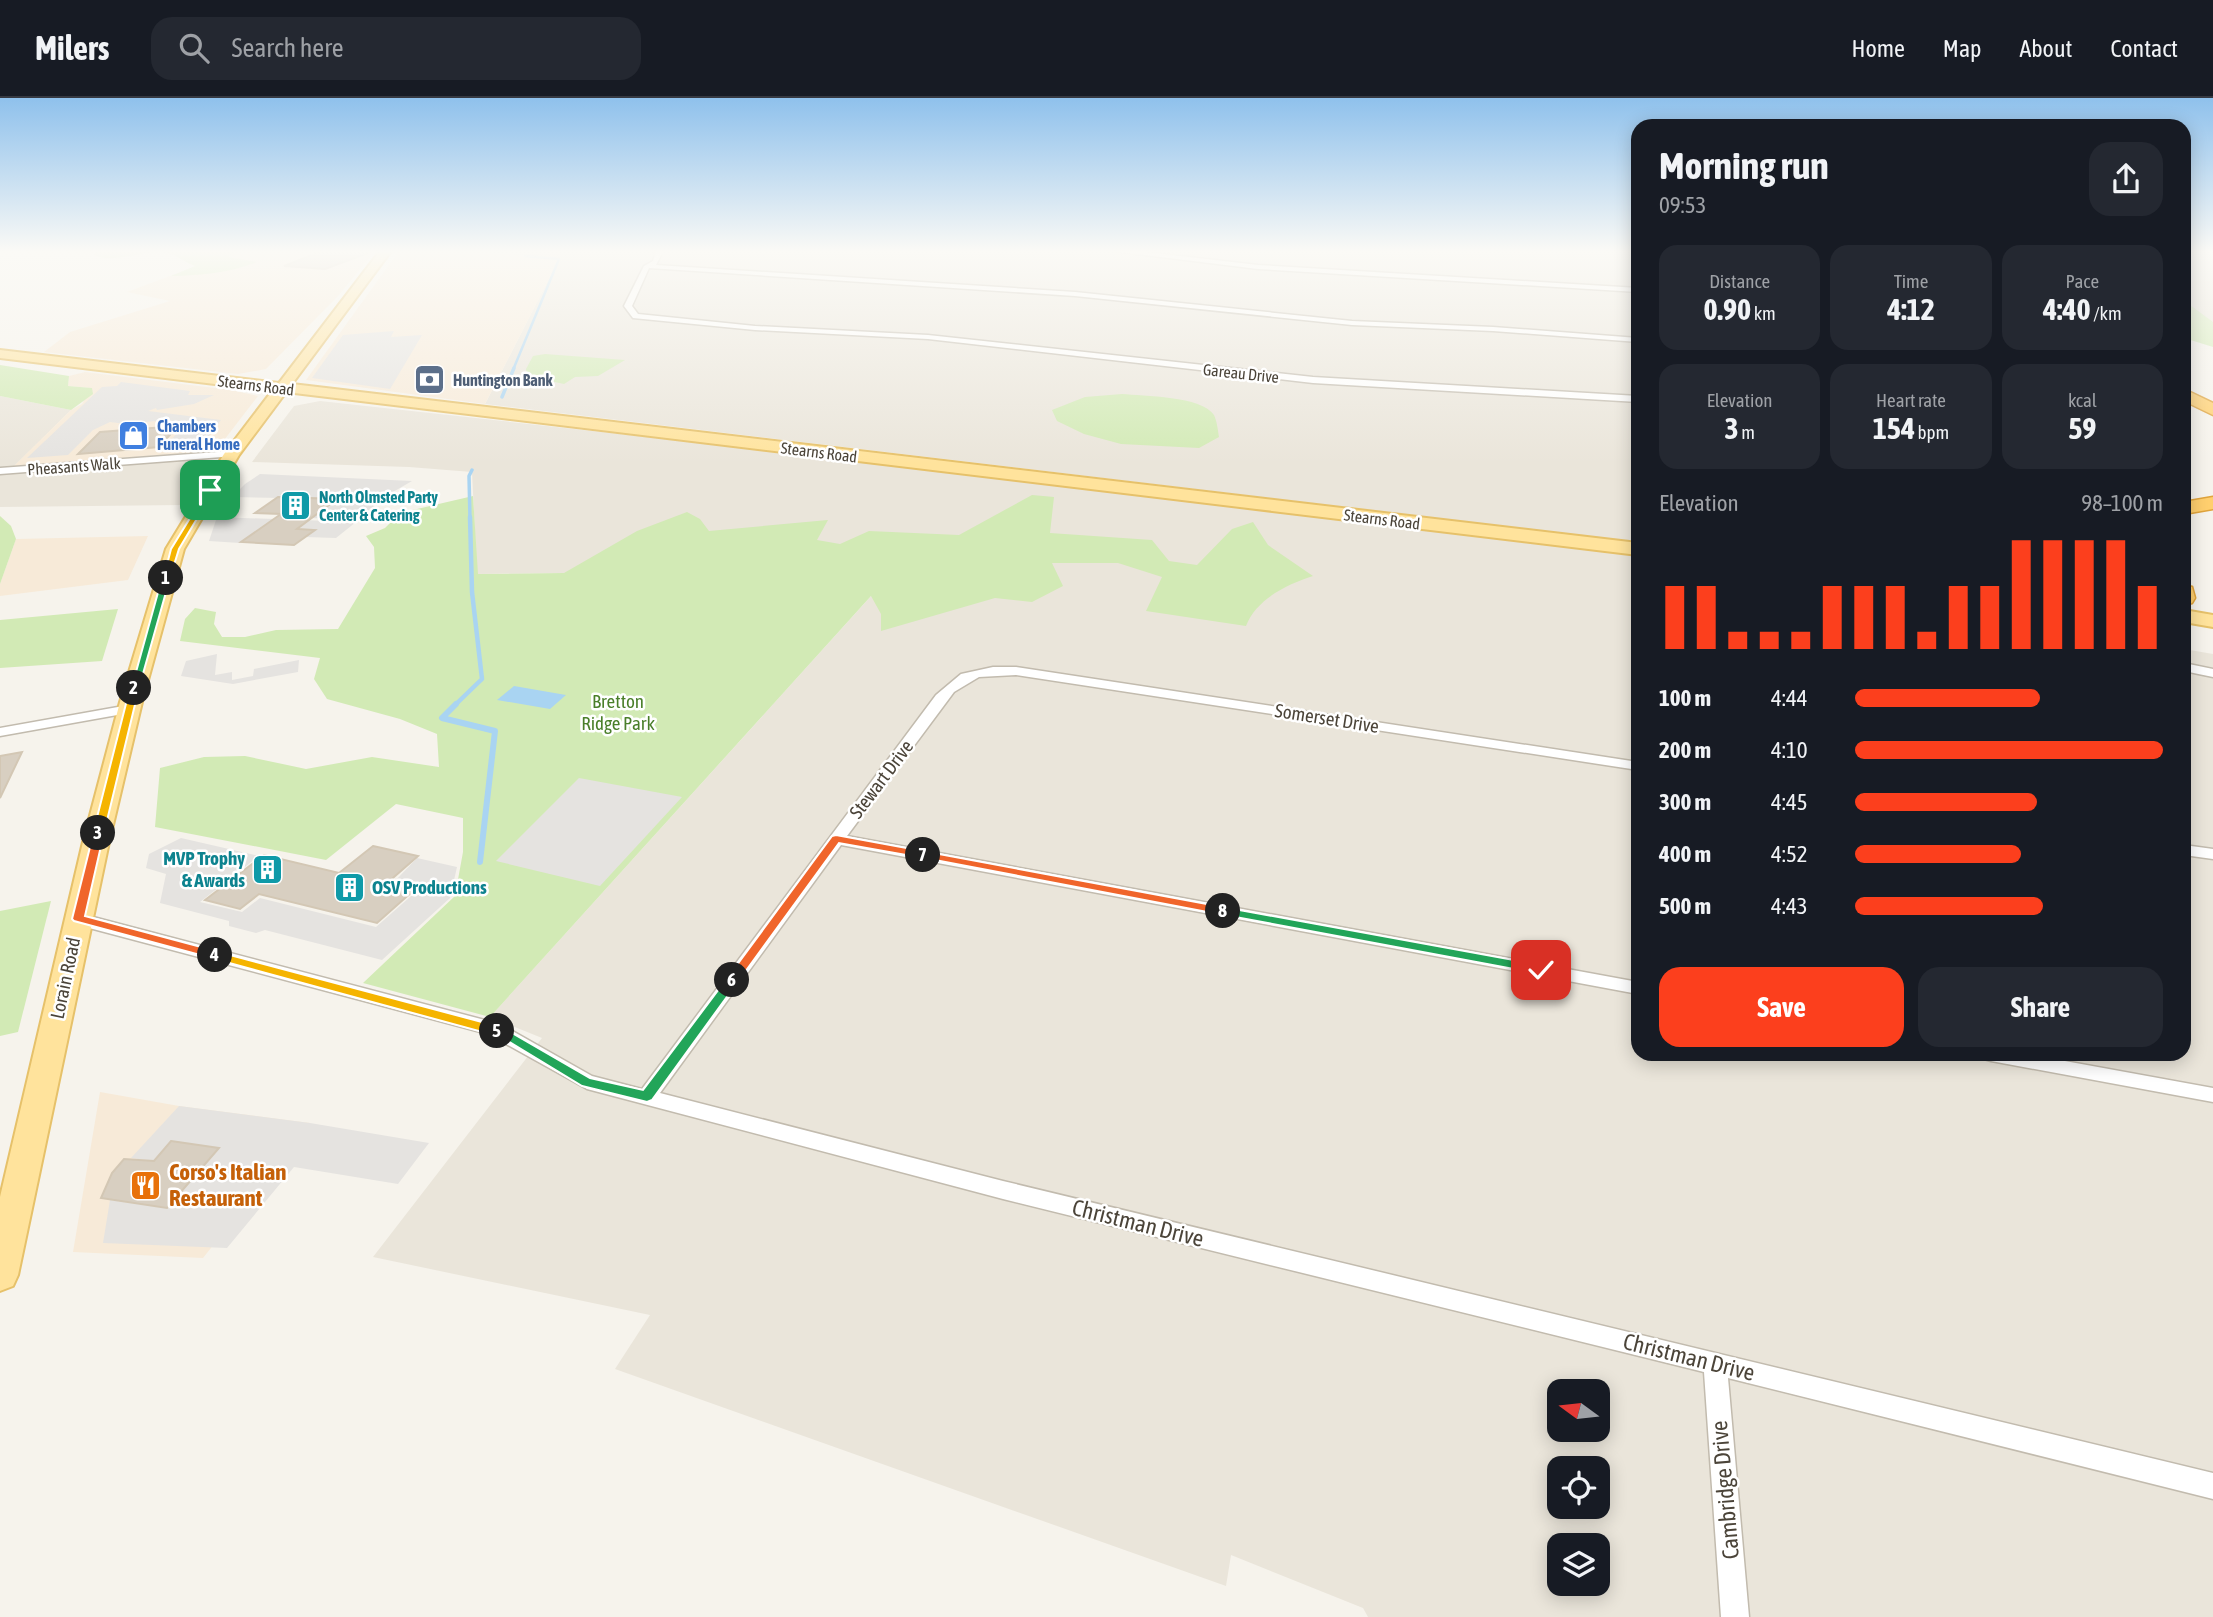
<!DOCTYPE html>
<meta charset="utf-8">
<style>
:root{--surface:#171b24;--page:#242831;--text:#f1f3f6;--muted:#9ea1a6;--line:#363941;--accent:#fc3f1d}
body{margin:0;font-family:"Asap Condensed",sans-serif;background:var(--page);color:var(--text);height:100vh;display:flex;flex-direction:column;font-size:26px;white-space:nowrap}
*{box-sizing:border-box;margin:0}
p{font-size:23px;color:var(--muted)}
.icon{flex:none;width:38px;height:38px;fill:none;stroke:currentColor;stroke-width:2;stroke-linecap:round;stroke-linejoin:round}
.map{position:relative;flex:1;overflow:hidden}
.details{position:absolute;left:1631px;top:21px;width:560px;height:942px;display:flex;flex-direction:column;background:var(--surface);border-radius:21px;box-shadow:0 4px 18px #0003}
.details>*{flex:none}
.needle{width:46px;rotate:285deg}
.controls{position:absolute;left:1547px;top:1281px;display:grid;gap:14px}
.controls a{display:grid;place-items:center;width:63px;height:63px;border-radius:14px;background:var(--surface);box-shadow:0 4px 18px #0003;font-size:35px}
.pin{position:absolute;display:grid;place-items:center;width:60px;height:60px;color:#fff;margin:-30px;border-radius:14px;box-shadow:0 4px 10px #0006}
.km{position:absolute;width:35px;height:35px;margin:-18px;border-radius:50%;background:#222;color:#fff;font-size:19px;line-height:35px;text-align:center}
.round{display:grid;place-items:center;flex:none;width:74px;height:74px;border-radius:21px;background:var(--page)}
.head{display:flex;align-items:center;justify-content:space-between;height:119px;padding:0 28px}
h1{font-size:38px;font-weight:700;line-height:52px}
.stats{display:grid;grid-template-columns:repeat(3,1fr);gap:10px;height:119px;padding:7px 28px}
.stats div{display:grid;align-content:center;border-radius:18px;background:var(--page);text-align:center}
.stats b{font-size:30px;font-weight:700}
.stats small{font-size:19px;font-weight:400}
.stats p{font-size:19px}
.chart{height:196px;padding:14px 28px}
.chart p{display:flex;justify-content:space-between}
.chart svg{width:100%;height:126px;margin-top:7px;stroke:var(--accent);stroke-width:6}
.button{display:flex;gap:14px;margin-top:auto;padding:14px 28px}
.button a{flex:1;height:80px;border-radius:21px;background:var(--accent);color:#fff;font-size:28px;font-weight:700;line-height:80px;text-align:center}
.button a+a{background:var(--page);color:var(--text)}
ul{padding:0 28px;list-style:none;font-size:23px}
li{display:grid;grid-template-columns:112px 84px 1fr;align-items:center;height:52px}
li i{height:18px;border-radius:9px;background:var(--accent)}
header{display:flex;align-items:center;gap:42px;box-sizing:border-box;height:98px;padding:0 35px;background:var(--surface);border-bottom:2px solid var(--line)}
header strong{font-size:33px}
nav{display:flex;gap:38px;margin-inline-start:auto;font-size:24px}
.search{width:490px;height:63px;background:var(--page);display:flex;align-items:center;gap:18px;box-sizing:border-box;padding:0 24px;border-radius:21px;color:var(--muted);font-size:26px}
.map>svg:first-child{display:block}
.residential{fill:#eae5da;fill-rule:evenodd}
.commercial{fill:#f7ead8}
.green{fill:#d2eab5}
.parking{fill:#e5e3e0}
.water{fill:#a9d4f2}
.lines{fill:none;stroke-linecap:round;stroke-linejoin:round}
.stream-far3{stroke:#a9d4f2;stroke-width:2.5}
.stream-far2{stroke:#a9d4f2;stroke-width:3.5}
.stream-far1{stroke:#a9d4f2;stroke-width:4.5}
.stream{stroke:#a9d4f2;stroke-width:6}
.building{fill:#d8cfc1;stroke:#d3c7b4;stroke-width:2}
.minor-casing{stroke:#c2bbae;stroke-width:3}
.primary-casing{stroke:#e6c16a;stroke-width:4}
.motorway-casing{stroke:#e0a43c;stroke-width:3}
.minor{fill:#fff;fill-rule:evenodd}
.primary{fill:#ffe39c;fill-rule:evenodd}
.motorway{fill:#ffcf6e;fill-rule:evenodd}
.split-1{fill:#f5b400;stroke:#fff;stroke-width:2}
.split-2{fill:#22a559;stroke:#fff;stroke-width:2}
.split-3{fill:#f5b400;stroke:#fff;stroke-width:2}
.split-4{fill:#f0652b;stroke:#fff;stroke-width:2}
.split-5{fill:#f5b400;stroke:#fff;stroke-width:2}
.split-6{fill:#22a559;stroke:#fff;stroke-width:2}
.split-7{fill:#f0652b;stroke:#fff;stroke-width:2}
.split-8{fill:#f0652b;stroke:#fff;stroke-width:2}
.split-9{fill:#22a559;stroke:#fff;stroke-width:2}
.labels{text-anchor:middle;stroke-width:5;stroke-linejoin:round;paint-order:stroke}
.far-street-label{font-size:16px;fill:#4b4439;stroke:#fff}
.far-service-label{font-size:16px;font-weight:bold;fill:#4e5e75;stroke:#fff;text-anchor:start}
.far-shop-label{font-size:16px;font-weight:bold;fill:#366cbe;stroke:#fff;text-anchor:start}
.far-culture-label{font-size:16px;font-weight:bold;fill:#0d838f;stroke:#fff;text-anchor:start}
.park-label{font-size:19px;fill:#4a7f2a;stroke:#fff}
.street-label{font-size:19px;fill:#4b4439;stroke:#fff}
.culture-label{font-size:19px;font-weight:bold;fill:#0d838f;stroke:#fff;text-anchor:end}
.near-food-label{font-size:23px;font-weight:bold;fill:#c56008;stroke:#fff;text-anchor:start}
.near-street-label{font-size:23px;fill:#4b4439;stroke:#fff}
</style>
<header>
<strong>Milers</strong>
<div class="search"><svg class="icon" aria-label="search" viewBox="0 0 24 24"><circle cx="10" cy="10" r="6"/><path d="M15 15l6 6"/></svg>Search here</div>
<nav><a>Home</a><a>Map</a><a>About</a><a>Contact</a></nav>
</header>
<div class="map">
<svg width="2213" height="1519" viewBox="0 0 2213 1519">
<rect width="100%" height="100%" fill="#f6f3ec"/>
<g class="residential">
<path d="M 477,153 L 1638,153 L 1638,444 L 485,306 L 559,161 Z"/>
<path d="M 2184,153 L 2213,153 L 2213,240 L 2184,215 Z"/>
<path d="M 0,298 L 71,312 L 8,374 L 198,360 L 209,362 L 182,407 L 0,409 Z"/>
<path d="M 320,303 L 766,352 L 1638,457 L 1638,956 L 2184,956 L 2184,551 L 2213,556 L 2213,1519 L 1368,1519 L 1363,1510 L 1231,1457 L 1226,1488 L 615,1271 L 650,1217 L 373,1159 L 542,940 L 490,919 L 883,485 L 564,475 L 477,476 L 472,374 L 409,369 L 252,364 L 294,308 ZM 1559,1293 L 1598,1293 L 1598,1332 L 1559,1332 ZM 1559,1370 L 1598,1370 L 1598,1409 L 1559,1409 ZM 1559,1447 L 1598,1447 L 1598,1486 L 1559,1486 Z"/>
</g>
<g class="commercial">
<path d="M 237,153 L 375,153 L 338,198 L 266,271 L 238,276 L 44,254 L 70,234 L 170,203 L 127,194 Z"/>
<path d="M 399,153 L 477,153 L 559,161 L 485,306 L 306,282 Z"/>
<path d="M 85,274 L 231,292 L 258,298 L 218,350 L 201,354 L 14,368 L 71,312 L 82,306 L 91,290 L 68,288 L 69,278 Z"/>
<path d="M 148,438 L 128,482 L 0,498 L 0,486 L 16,441 Z"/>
<path d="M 100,994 L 179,1008 L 310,1025 L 203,1160 L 73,1154 Z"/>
</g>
<g class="green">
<path d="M 99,153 L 237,153 L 228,159 L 257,164 C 229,175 201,177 171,178 L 195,168 C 183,164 174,154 160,154 C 141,153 109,167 93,156 Z"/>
<path d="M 2184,197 L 2186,204 L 2213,224 L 2213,249 L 2184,240 Z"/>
<path d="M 545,256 L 625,262 L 598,278 L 575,279 L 564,286 L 527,278 L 526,271 L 533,258 Z"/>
<path d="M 0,267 L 69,278 L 68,288 L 92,290 L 93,296 L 71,312 L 0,298 Z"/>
<path d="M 1122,296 C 1143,298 1202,298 1214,317 C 1217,323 1218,333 1219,339 L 1199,350 L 1121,346 L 1084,336 L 1057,323 L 1052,312 L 1085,299 Z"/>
<path d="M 1032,397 L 1054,399 L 1050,435 L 1152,442 L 1169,463 L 1197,467 L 1232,431 L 1253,424 L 1268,447 L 1313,478 C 1288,486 1256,501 1246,528 L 1146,513 L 1162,479 L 1118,465 L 1052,465 L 1063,488 L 1032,504 L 995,500 L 881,533 L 881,516 L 871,498 L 490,919 L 363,885 L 455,798 L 463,754 L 463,720 L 396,706 L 326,762 L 155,729 L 160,670 L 204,659 L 245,658 L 306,671 L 372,659 L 439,669 L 437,636 L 400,621 L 327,601 L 314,581 L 320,560 L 180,543 L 185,521 L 195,510 L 216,514 L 214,526 L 222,539 L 245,539 L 276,532 L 338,531 L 375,470 L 374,449 L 366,438 L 385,430 L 400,415 L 473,398 L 478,476 L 564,475 L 637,433 L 687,414 L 700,421 L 709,433 L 828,422 L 817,442 L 840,446 L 869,433 L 959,437 Z"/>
<path d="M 0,418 L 11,428 L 16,441 L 0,486 Z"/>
<path d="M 118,511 L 102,563 L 0,570 L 0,522 Z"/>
<path d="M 51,803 L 18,934 L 0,938 L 0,813 Z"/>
</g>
<g class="parking">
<path d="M 394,233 L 391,239 L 422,237 L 390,291 L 312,280 L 343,237 Z"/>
<path d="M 121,284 L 190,293 L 188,297 L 214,297 L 194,306 L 157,312 L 156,310 L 148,313 L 221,322 L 201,348 L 164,350 L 180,332 L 193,331 L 196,326 L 165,322 L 126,326 L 110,324 L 93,332 L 68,357 L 27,360 L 102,289 L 117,288 Z"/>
<path d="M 260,376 L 412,383 L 374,405 L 373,412 L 359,422 L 311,420 L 335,401 L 232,399 L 245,386 Z"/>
<path d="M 217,419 L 356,424 L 336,440 L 305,439 L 313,432 L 263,429 L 240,445 L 209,443 Z"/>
<path d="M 217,556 L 215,577 L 232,574 L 232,582 L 253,578 L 254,571 L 299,562 L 298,574 L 233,586 L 181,578 L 186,563 Z"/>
<path d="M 579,680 L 682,699 L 600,788 L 496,763 Z"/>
<path d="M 181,740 L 259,758 L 200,804 L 242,814 L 260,800 L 376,829 L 419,791 L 394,784 L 417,760 L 457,769 L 450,800 L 382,862 L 265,832 L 256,835 L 229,828 L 229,823 L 160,805 L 166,776 L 146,770 L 149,756 Z"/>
<path d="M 179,1008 L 310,1025 L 429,1045 L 398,1086 L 294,1069 L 227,1150 L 103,1145 L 110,1102 L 167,1110 L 218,1050 L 171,1043 L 154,1063 L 131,1060 Z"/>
</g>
<path class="water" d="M 514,588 L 566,597 L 550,611 L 497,602 Z"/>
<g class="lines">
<path class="stream-far3" d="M 513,272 L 559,161 L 525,158"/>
<g class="stream-far2">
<path d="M 502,299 L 514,270"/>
<path d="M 470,421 L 469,378 L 472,372"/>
</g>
<path class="stream-far1" d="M 454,608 L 482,581 L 472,494 L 470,419"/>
<path class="stream" d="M 456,606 L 442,620 L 495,633 L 480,764"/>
</g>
<g class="building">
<path d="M 322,153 L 367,153 L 368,155 L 325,171 L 284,168 Z"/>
<path d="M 166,329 L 164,331 L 176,330 L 159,349 L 78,356 L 100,334 Z"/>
<path d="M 278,399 L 337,401 L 297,431 L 315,432 L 294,447 L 241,444 L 281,416 L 255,415 Z"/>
<path d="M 22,654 L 0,700 L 0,658 Z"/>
<path d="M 373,748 L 418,758 L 386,786 L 413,793 L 377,825 L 259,796 L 240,811 L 205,802 L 264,757 L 339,775 Z"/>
<path d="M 171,1043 L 219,1050 L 167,1110 L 101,1100 L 112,1075 L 124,1061 L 154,1063 Z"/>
</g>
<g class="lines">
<defs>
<g id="minor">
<path d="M 656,153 L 663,153 L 656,167 L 1075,194 L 1352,223 L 1493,229 L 1638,240 L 1638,244 L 1493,233 L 1352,227 L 1075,198 L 649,170 L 632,208 L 638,216 L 755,228 L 928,237 L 1313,279 L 1638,298 L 1638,304 L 1313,285 L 928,241 L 755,232 L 633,220 L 624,208 L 644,168 L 653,163 Z"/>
<path d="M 1112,153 L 1137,153 L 1258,167 L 1638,190 L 1638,194 L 1258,171 Z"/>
<path d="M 1631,153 L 1638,153 L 1638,162 L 1636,161 Z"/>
<path d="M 232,353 L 235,354 L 235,358 L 0,376 L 0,370 Z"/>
<path d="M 2184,565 L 2213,571 L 2213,579 L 2184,573 Z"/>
<path d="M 993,569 L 1016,569 L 1638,664 L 1638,672 L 1016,577 L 979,579 L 954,594 L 847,738 L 1638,884 L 1638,896 L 841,747 L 660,995 L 1003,1083 L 2213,1375 L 2213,1401 L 1728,1280 L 1749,1519 L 1721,1519 L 1704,1274 L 1003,1101 L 587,991 L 488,936 L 78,827 L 70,821 L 78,815 L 500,926 L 592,978 L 642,991 L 936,597 L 961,576 Z"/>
<path d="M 129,607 L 136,611 L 134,614 L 0,638 L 0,630 Z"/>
<path d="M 2184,747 L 2213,751 L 2213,761 L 2184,757 Z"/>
<path d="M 1982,956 L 2026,956 L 2213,990 L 2213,1004 L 1991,963 L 1984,961 Z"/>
</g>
<g id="primary">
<path d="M 380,153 L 391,153 L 292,286 L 1638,445 L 1638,457 L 286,294 L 239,357 L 184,451 L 142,604 L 109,744 L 18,1177 L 13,1188 L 0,1193 L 0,1099 L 83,744 L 120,604 L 166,451 L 224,356 L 272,293 L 0,260 L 0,252 L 279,285 Z"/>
<path d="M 2184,512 L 2213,517 L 2213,529 L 2184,524 Z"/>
</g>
<g id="motorway">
<path d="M 2184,291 L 2213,305 L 2213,317 L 2184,303 Z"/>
<path d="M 2213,399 L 2213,411 L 2184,416 L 2184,404 Z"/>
<path d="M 2184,487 L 2192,489 L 2195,500 L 2192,505 L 2184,507 Z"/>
</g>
</defs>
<use href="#minor" class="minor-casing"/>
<use href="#primary" class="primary-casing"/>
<use href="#motorway" class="motorway-casing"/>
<use href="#minor" class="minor"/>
<use href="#primary" class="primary"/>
<use href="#motorway" class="motorway"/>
</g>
<linearGradient id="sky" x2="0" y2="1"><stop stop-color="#8fc1ec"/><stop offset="0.42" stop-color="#fbfaf6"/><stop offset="1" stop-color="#fbfaf6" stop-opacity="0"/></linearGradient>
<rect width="2213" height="366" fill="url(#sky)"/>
<path class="split-1" d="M 208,391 L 214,392 L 179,451 L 170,480 L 163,482 L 171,451 Z"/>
<path class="split-2" d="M 166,478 L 170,480 L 139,590 L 131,592 L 162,480 Z"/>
<path class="split-3" d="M 134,588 L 139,590 L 104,735 L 98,739 L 93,735 L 130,590 Z"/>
<path class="split-4" d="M 94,733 L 104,735 L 85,818 L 220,854 L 220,860 L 215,861 L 74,823 L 72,821 Z"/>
<path class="split-5" d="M 215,853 L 497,928 L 504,933 L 497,938 L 211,860 L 211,854 Z"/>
<path class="split-6" d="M 732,877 L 739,882 L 737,885 L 652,1002 L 647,1004 L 582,988 L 491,933 L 493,929 L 502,929 L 590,980 L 643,992 L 728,879 Z"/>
<path class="split-7" d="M 836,737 L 923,753 L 928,757 L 923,760 L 839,745 L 737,885 L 728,885 L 728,879 L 832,738 Z"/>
<path class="split-8" d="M 923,753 L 1223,809 L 1229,813 L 1223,817 L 919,759 L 919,754 Z"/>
<path class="split-9" d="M 1223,809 L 1541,867 L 1547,872 L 1541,876 L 1219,816 L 1217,813 Z"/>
<defs>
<symbol id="bank-square" viewBox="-11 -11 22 22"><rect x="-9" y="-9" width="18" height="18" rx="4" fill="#5c6f8a" stroke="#fff"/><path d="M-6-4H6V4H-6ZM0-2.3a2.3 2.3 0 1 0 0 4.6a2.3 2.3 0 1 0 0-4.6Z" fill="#fff"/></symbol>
<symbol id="shop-square" viewBox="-11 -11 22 22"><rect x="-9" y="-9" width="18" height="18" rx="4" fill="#3f7fe0" stroke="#fff"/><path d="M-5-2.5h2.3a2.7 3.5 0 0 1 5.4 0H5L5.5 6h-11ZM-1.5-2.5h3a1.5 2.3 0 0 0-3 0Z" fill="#fff"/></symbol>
<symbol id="building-square" viewBox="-11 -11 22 22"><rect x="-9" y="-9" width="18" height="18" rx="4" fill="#0f9aa8" stroke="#fff"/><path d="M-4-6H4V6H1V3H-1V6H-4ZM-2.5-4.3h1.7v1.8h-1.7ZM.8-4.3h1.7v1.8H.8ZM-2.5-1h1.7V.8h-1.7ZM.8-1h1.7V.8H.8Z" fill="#fff"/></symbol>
<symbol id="restaurant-square" viewBox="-11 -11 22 22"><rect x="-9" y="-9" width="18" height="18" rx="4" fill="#e8710a" stroke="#fff"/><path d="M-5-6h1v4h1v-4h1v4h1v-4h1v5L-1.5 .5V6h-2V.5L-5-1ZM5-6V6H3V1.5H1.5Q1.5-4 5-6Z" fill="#fff"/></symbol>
</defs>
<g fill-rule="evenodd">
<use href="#bank-square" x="412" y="264" width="35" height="35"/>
<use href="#shop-square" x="116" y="320" width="35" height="35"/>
<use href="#building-square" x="278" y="390" width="35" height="35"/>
<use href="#building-square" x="250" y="754" width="35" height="35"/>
<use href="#building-square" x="332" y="772" width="35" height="35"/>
<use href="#restaurant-square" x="128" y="1070" width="35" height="35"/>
</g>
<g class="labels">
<g class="far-street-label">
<text transform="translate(1241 275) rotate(6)" y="6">Gareau Drive</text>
<text transform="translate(256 287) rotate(7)" y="6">Stearns Road</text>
<text transform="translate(819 354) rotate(7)" y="6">Stearns Road</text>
<text transform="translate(74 368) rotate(-4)" y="6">Pheasants Walk</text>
<text transform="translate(1382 421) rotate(7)" y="6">Stearns Road</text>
</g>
<g class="far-service-label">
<text x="453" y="288">Huntington Bank</text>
</g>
<g class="far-shop-label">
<text x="157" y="334">Chambers<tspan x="157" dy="18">Funeral Home</tspan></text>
</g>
<g class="far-culture-label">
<text x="319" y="405">North Olmsted Party<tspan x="319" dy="18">Center &amp; Catering</tspan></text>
</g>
<g class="park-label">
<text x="618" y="610">Bretton<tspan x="618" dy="22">Ridge Park</tspan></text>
</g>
<g class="street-label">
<text transform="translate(1327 620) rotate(9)" y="7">Somerset Drive</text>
<text transform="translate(881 681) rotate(-53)" y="7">Stewart Drive</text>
<text transform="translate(65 880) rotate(-78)" y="7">Lorain Road</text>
</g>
<g class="culture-label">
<text x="245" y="767">MVP Trophy<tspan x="245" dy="22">&amp; Awards</tspan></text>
<text x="372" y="796" text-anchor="start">OSV Productions</text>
</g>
<g class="near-food-label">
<text x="169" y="1082">Corso's Italian<tspan x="169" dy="26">Restaurant</tspan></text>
</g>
<g class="near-street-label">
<text transform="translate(1138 1125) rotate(14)" y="8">Christman Drive</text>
<text transform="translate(1689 1259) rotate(14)" y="8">Christman Drive</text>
<text transform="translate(1725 1392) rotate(-95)" y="8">Cambridge Drive</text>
</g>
</g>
</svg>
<div class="controls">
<a><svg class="needle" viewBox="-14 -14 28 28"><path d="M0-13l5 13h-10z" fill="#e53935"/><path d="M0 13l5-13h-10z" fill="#9ea1a6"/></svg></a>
<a><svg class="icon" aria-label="locate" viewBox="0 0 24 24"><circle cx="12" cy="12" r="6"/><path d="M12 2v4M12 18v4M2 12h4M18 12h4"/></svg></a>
<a><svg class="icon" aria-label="layers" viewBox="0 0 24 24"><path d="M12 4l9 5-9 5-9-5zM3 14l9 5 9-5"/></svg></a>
</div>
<div class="pin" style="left:210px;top:392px;background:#1e9e55"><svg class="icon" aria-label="arrive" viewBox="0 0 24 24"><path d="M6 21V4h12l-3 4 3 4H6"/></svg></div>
<div class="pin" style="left:1541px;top:872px;background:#d93025"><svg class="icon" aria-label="check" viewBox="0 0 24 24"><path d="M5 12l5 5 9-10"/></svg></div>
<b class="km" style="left:166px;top:480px">1</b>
<b class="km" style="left:134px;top:590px">2</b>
<b class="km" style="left:98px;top:735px">3</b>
<b class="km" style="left:215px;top:857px">4</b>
<b class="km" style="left:497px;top:933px">5</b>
<b class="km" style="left:732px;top:882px">6</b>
<b class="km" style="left:923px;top:757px">7</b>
<b class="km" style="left:1223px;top:813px">8</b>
<section class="details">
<div class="head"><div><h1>Morning run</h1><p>09:53</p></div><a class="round"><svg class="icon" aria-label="share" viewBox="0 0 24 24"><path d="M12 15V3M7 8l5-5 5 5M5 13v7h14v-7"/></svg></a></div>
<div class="stats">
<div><p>Distance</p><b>0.90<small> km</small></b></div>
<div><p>Time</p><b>4:12</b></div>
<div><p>Pace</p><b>4:40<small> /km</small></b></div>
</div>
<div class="stats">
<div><p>Elevation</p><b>3<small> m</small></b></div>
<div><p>Heart rate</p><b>154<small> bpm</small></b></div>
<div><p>kcal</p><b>59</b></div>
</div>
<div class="chart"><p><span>Elevation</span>98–100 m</p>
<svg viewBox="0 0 160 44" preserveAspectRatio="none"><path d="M5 44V22M15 44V22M25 44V38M35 44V38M45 44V38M55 44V22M65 44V22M75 44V22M85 44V38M95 44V22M105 44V22M115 44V6M125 44V6M135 44V6M145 44V6M155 44V22"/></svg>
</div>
<ul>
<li><b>100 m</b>4:44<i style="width:60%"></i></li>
<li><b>200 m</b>4:10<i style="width:100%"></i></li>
<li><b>300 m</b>4:45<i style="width:59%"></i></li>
<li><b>400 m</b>4:52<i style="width:54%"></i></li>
<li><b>500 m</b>4:43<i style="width:61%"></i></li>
</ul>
<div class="button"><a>Save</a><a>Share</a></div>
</section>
</div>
